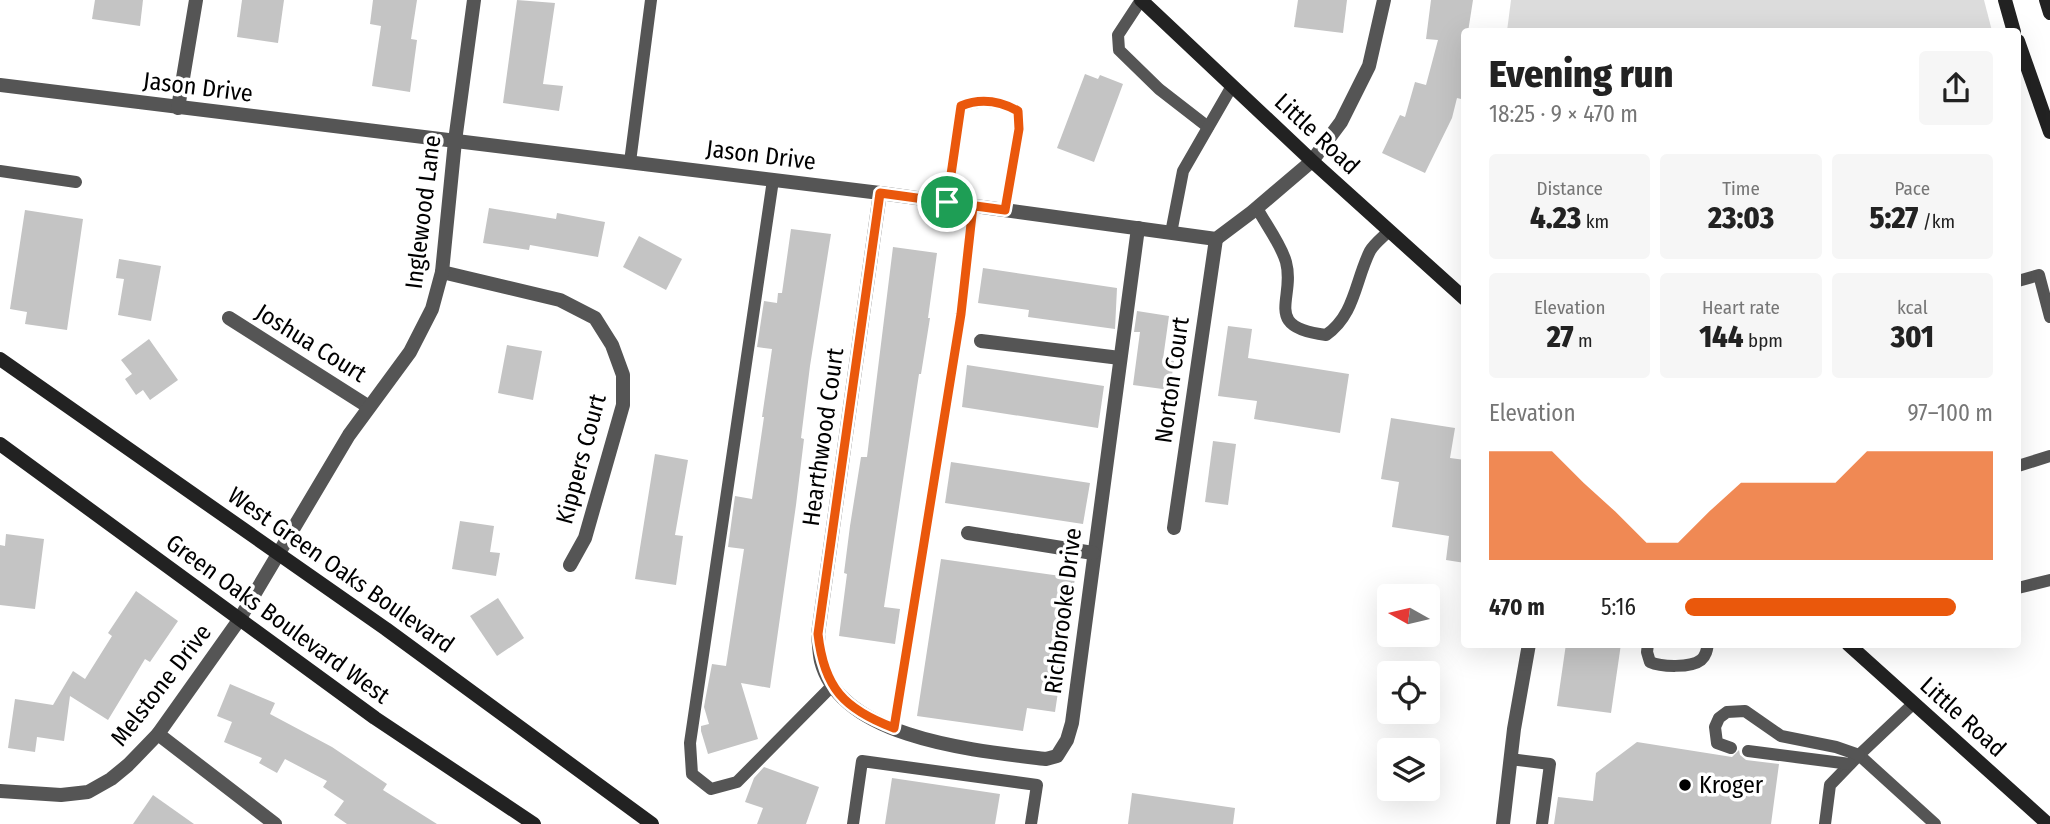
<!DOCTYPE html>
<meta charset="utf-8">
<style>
:root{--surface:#fff;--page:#f6f6f6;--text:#222;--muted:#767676;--accent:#ea580c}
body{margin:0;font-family:"Fira Sans Condensed",sans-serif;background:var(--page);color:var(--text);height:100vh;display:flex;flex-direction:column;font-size:26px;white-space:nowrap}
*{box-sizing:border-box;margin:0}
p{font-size:23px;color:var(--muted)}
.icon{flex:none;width:38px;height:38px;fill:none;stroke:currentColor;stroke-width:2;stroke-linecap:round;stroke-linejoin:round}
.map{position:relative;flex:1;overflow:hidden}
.side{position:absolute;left:1461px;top:28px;width:560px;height:620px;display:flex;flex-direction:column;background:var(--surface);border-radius:7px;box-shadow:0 7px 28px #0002}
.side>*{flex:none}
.needle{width:46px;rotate:278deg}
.buttons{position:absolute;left:1377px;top:584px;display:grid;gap:14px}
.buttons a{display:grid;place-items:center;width:63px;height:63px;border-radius:7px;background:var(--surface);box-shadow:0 7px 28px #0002;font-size:35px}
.pin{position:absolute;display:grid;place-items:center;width:60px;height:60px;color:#fff;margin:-30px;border:4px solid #fff;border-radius:50%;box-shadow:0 2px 7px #0007}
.round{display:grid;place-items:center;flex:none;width:74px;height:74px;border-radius:7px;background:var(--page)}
.head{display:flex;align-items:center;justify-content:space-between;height:119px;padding:0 28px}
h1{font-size:38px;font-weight:800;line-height:52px}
.metrics{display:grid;grid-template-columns:repeat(3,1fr);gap:10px;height:119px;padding:7px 28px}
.metrics div{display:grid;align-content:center;border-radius:7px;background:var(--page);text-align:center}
.metrics b{font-size:30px;font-weight:800}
.metrics small{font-size:19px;font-weight:400}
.metrics p{font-size:19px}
.chart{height:196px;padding:14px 28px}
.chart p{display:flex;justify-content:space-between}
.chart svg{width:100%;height:126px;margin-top:7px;fill:var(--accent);opacity:.7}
ul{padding:0 28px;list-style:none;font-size:23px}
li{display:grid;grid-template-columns:112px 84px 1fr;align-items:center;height:52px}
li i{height:18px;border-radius:9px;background:var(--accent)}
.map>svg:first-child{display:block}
.green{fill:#dcdcdc}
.building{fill:#c4c4c4}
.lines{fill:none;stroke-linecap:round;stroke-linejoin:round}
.lane{stroke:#555;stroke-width:12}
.street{stroke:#555;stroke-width:14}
.secondary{stroke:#222;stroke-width:14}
.route-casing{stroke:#fff;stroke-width:14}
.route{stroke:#ea580c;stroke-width:9}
.poi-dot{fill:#000;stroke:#fff;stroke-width:2.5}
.labels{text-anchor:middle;stroke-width:7;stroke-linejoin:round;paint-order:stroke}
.street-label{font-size:24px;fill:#000;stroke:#fff}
.poi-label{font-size:24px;fill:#000;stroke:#fff;text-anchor:start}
</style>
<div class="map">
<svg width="2050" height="824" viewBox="0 0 2050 824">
<rect width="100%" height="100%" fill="#fff"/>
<path class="green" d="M 1511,0 L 1984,0 L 1992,31 L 1507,31 Z"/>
<g class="building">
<path d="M 95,0 L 143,0 L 140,26 L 92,19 Z"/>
<path d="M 242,0 L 284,0 L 278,43 L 237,37 Z"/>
<path d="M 373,0 L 417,0 L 411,39 L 417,40 L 410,92 L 372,86 L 381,26 L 370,24 Z"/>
<path d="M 517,0 L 555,3 L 543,84 L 563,86 L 559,111 L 503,103 Z"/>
<path d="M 1298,0 L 1347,0 L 1343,33 L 1294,27 Z"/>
<path d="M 1431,0 L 1473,0 L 1468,32 L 1465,32 L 1465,100 L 1457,98 L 1452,118 L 1425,173 L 1382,153 L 1400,115 L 1405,117 L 1415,82 L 1426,85 L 1438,40 L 1426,39 Z"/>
<path d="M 1085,74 L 1098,79 L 1100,75 L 1123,84 L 1094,162 L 1057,148 Z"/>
<path d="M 489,208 L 556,219 L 557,213 L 605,222 L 598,257 L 530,245 L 529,250 L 483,243 Z"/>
<path d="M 25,210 L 83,219 L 67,330 L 25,324 L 27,312 L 10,309 Z"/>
<path d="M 791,229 L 831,234 L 810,366 L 801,438 L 804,439 L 796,505 L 770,688 L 741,683 L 758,739 L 708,754 L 701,731 L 701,726 L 709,724 L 704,707 L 705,701 L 712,664 L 726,666 L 744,549 L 728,547 L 735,496 L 752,499 L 764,417 L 762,417 L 772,349 L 757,347 L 764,301 L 777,303 L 778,293 L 782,293 Z"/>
<path d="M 639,236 L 682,259 L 666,290 L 623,267 Z"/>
<path d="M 893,247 L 937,253 L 928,318 L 930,318 L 921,374 L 919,374 L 884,607 L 900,609 L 895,644 L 839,636 L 847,574 L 844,573 L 850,526 L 861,457 L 867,457 Z"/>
<path d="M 119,259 L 161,266 L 151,321 L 118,315 L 124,279 L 116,278 Z"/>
<path d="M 983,268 L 1117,288 L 1115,329 L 1028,317 L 1029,310 L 978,303 Z"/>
<path d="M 1137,311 L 1169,316 L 1163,359 L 1174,361 L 1170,390 L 1133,385 L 1140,332 L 1134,332 Z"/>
<path d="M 1228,326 L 1252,329 L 1248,358 L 1349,374 L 1340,433 L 1254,419 L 1257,401 L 1218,396 Z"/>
<path d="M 149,339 L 178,380 L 150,400 L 143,390 L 136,395 L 125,379 L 132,374 L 121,360 Z"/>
<path d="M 507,345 L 542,351 L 533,400 L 498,393 Z"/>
<path d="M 967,365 L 1104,386 L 1098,428 L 962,407 Z"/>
<path d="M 1391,418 L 1455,428 L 1450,458 L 1465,460 L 1465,563 L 1446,560 L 1449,536 L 1392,527 L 1399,482 L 1381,479 Z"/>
<path d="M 1213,441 L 1236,444 L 1228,505 L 1205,502 Z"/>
<path d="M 655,454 L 688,460 L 675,535 L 683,536 L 676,585 L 635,579 Z"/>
<path d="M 951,462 L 1090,483 L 1083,524 L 945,503 Z"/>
<path d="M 460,521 L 494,526 L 490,552 L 500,553 L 496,576 L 452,569 Z"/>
<path d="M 6,534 L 44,539 L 35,609 L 0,605 L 0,545 L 5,546 Z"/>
<path d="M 941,559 L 1075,578 L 1055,712 L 1027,708 L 1023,731 L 917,716 Z"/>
<path d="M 136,591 L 178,621 L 150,662 L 145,659 L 108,720 L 70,696 L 64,741 L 37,737 L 35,752 L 8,748 L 15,699 L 53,705 L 73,671 L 85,679 L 112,636 L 108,633 Z"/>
<path d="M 498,598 L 524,638 L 497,656 L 470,616 Z"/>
<path d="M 1566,644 L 1621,644 L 1611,713 L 1557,706 Z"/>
<path d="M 230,684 L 275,703 L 270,714 L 332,747 L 387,784 L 383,790 L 437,824 L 347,824 L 334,815 L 344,801 L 323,787 L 327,781 L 285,759 L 277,773 L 259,763 L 262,758 L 224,742 L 232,722 L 217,716 Z"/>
<path d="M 1637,742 L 1732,757 L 1739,750 L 1740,755 L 1746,760 L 1779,764 L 1771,824 L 1554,824 L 1558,797 L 1593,801 L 1596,773 Z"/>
<path d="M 764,767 L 819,787 L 806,824 L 757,824 L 763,808 L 745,802 L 754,778 Z"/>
<path d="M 892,778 L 1000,794 L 995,824 L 885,824 Z"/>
<path d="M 1132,793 L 1235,808 L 1233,824 L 1128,824 Z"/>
<path d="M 153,795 L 194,824 L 133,824 Z"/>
</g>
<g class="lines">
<g class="lane">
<path d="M 1141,0 L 1118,35 L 1119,50 L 1159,89 L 1208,127"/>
<path d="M 630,162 L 651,0"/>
<path d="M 0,171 L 76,182"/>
<path d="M 773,180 L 690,743 L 692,774 L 711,789 L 737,782 L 833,685"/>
<path d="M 947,202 L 961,106 C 980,99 1000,101 1018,111 L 1019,129 L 1005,210"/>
<path d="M 1257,208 C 1266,225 1281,244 1286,262 C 1296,299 1261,327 1326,335 C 1355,315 1355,281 1370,251 C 1374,244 1383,237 1389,231"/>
<path d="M 1171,233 L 1183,171 L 1232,86"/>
<path d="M 2018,281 L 2039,275 L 2050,317"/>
<path d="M 2018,466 L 2050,456"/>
<path d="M 2018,588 L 2050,580"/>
<path d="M 1648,644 L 1647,652 L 1650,662 C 1661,667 1691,668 1701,660 C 1706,656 1707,650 1708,644"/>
<path d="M 1914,703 L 1859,755 L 1935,824"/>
<path d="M 894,728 L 961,314 L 973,206"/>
<path d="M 1731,748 L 1717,743 L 1715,727 L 1719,718 L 1727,712 L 1745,711 L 1781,736 L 1836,747 L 1859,755 L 1830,785 L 1825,824"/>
<path d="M 1748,751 L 1850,764"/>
<path d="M 1510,759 L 1550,764 L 1542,824"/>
<path d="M 853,824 L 862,761 L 1037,785 L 1031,824"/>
</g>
<g class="street">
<path d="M 0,85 L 880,193 L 1216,239 L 1252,212 L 1312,161 L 1341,122 L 1369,66 L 1384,0"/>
<path d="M 178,108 L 196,0"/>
<path d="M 880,193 L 818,634 C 819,643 819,652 821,661 C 841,740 980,751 1046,759 L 1057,756 L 1067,740 L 1072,723 L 1138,228"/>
<path d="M 442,272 L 560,300 L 595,318 L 612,345 L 623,375 L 623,405 L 585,538 L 570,565"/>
<path d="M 229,318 L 369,407"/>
<path d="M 981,341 L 1120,358"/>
<path d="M 1174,528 L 1216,239"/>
<path d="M 968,533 L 1093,553"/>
<path d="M 158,734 L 275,824"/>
<path d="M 0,791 L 61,795 L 88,792 L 111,779 L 128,765 L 158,734 L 239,620 L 349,435 L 410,352 L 432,309 L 442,272 L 455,141 L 474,0"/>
<path d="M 1503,824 L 1514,729 L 1529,644"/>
</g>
<g class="secondary">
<path d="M 1141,0 L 1312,161 L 1465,299"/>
<path d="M 2005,0 L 2014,32"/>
<path d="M 2046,0 L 2050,13"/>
<path d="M 2018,41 L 2050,132"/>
<path d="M 0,359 L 386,629 L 652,824"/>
<path d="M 0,444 L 375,718 L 534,824"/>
<path d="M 1848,644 L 2048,824"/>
</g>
</g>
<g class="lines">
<defs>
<path id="route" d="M 947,202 L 973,206 L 961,314 L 894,728 C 844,709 824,688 818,634 L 880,193 L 1005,210 L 1019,129 L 1018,111 C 1000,101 980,98 961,106 L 947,202"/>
</defs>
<use href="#route" class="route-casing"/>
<use href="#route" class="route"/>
</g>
<circle class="poi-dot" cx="1685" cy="785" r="7"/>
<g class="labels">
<g class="street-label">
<text transform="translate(198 87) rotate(7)" y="8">Jason Drive</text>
<text transform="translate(1317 134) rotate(43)" y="8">Little Road</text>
<text transform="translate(761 155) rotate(7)" y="8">Jason Drive</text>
<text transform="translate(423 212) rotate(-83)" y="8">Inglewood Lane</text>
<text transform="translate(311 343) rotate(32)" y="8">Joshua Court</text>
<text transform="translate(1172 380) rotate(-82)" y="8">Norton Court</text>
<text transform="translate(823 437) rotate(-82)" y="8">Hearthwood Court</text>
<text transform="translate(581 459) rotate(-75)" y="8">Kippers Court</text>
<text transform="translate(341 570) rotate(35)" y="8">West Green Oaks Boulevard</text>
<text transform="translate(1063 611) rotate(-83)" y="8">Richbrooke Drive</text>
<text transform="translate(278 619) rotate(36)" y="8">Green Oaks Boulevard West</text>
<text transform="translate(161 685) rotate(-52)" y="8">Melstone Drive</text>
<text transform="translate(1963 717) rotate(42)" y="8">Little Road</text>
</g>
<g class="poi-label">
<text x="1699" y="793">Kroger</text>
</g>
</g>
</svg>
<div class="buttons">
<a><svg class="needle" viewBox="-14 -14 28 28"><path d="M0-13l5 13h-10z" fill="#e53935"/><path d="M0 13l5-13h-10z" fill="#767676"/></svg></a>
<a><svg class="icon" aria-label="locate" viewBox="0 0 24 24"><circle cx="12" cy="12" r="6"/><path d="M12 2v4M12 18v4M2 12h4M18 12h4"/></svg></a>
<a><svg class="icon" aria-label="layers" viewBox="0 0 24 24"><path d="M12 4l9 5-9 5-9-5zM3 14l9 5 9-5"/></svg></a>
</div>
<div class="pin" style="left:947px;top:202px;background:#1e9e55"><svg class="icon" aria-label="arrive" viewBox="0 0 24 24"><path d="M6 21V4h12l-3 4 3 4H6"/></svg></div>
<section class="side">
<div class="head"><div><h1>Evening run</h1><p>18:25 · 9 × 470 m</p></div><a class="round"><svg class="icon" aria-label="share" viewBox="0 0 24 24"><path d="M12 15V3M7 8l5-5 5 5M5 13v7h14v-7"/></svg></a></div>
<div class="metrics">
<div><p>Distance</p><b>4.23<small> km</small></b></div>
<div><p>Time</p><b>23:03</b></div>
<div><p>Pace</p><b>5:27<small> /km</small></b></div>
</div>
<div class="metrics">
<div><p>Elevation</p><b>27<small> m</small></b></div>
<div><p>Heart rate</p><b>144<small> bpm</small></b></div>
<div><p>kcal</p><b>301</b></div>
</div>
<div class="chart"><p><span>Elevation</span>97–100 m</p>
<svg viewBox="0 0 160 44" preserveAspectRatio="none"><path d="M0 44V6L10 6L20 6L30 17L40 27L50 38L60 38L70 27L80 17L90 17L100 17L110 17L120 6L130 6L140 6L150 6L160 6V44z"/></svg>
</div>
<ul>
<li><b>470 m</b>5:16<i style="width:88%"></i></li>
</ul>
</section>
</div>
